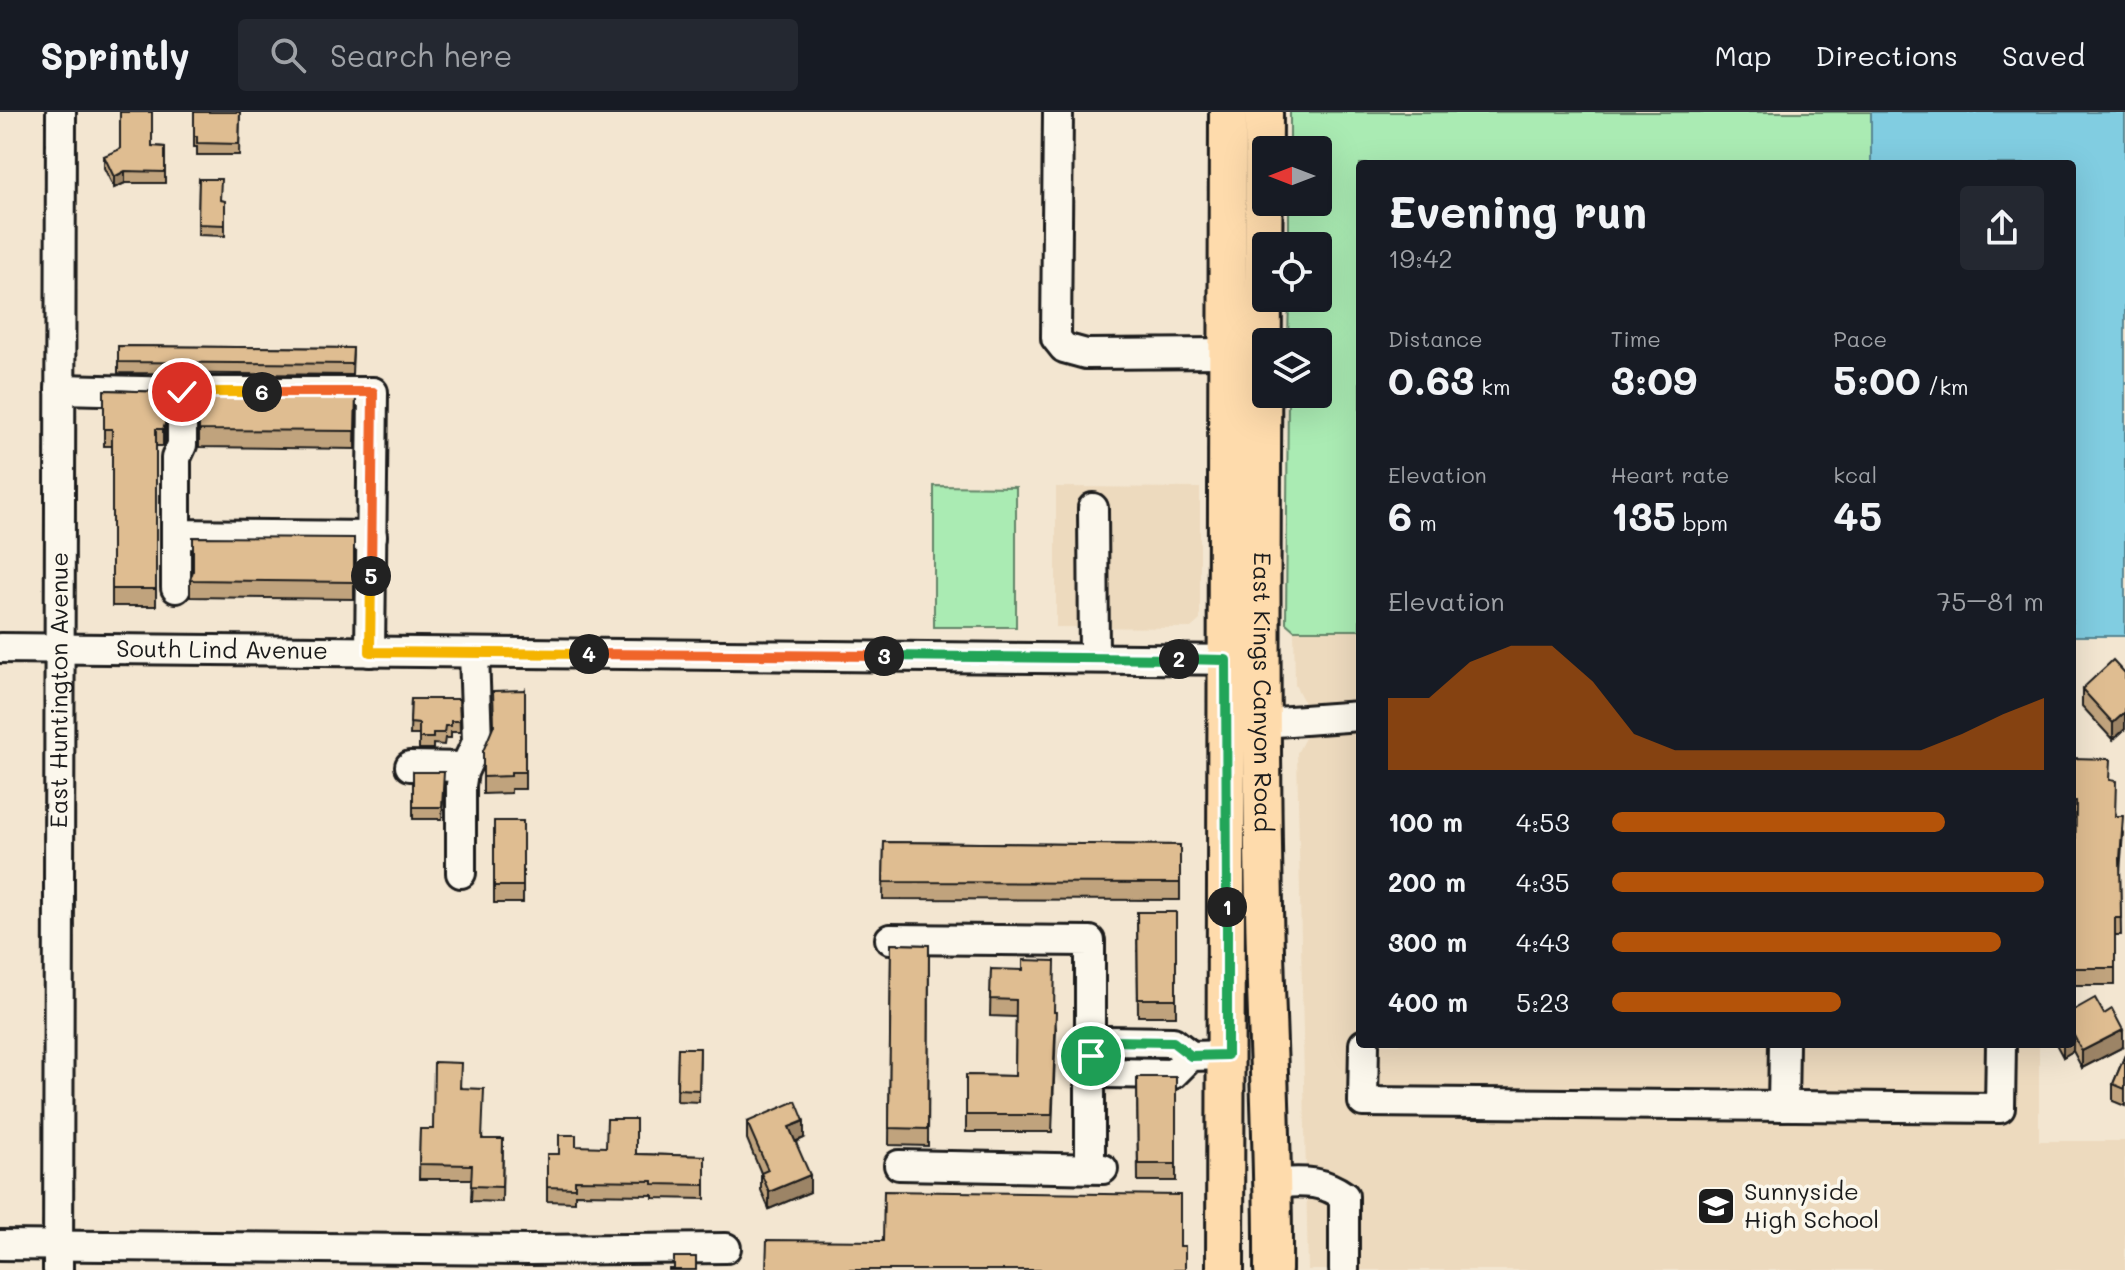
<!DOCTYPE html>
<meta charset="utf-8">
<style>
:root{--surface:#171b24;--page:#242831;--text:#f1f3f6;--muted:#9ea1a6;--line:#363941;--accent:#b45309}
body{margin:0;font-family:Mali,sans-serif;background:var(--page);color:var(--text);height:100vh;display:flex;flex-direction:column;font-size:30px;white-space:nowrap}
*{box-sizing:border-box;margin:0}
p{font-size:26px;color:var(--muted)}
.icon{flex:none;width:44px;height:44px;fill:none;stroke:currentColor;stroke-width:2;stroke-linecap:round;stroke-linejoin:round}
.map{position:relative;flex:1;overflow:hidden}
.drawer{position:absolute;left:1356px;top:48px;width:720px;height:888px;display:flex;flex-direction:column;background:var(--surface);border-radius:8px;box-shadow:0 8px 32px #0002}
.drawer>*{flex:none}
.needle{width:52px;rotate:270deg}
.tools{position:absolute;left:1252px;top:24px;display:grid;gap:16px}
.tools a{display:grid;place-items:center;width:80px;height:80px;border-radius:8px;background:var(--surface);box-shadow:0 8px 32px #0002;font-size:40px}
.pin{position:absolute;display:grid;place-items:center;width:68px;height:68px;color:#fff;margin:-34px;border:4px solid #fff;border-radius:50%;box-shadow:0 2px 8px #0007}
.km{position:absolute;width:40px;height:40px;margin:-20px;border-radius:50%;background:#222;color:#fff;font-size:22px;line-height:40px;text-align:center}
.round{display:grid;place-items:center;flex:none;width:84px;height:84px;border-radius:8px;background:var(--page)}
.overview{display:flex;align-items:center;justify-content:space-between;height:136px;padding:0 32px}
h1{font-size:44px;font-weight:700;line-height:60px}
.figures{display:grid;grid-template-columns:repeat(3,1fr);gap:12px;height:136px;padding:8px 32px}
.figures div{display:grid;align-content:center}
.figures b{font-size:40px;font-weight:700}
.figures small{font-size:22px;font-weight:400}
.figures p{font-size:22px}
.chart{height:224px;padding:16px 32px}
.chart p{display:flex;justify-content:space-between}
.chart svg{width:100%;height:144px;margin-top:8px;fill:var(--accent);opacity:.7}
ul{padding:0 32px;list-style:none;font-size:26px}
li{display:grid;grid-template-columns:128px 96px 1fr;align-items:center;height:60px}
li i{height:20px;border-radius:10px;background:var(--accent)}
header{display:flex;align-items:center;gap:48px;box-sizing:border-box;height:112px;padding:0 40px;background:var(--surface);border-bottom:2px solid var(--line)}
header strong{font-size:38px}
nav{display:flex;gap:44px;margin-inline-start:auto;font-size:28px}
.search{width:560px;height:72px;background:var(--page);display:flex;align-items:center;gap:20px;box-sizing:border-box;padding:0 28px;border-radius:8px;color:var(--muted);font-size:30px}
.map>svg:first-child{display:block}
.built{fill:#eddabe}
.green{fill:#aaebb3;stroke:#638468;stroke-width:2}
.water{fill:#81cde1;stroke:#598692;stroke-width:2}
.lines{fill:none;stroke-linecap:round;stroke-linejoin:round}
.minor-casing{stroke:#1c1c1c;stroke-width:34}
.major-casing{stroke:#1c1c1c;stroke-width:42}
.minor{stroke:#fbf7ec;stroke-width:28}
.major{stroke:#fedbac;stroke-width:36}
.wall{fill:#c0a37d;stroke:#1c1c1c;stroke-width:2}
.shaded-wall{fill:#9c8466;stroke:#1c1c1c;stroke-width:2}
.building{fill:#dfbd91;stroke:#1c1c1c;stroke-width:2}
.split-1-casing{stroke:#fff;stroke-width:16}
.split-2-casing{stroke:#fff;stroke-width:16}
.split-3-casing{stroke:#fff;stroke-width:16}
.split-4-casing{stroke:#fff;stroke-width:16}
.split-5-casing{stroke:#fff;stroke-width:16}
.split-6-casing{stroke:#fff;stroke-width:16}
.split-7-casing{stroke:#fff;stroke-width:16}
.split-1{stroke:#22a559;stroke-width:10}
.split-2{stroke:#22a559;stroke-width:10}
.split-3{stroke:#22a559;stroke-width:10}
.split-4{stroke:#f0652b;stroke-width:10}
.split-5{stroke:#f5b400;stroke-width:10}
.split-6{stroke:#f0652b;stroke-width:10}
.split-7{stroke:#f5b400;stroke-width:10}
.labels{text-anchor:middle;stroke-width:7;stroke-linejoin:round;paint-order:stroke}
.street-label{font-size:24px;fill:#1c1c1c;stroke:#fbf7ec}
.poi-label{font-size:24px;fill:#1c1c1c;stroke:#fbf7ec;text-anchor:start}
</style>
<header>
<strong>Sprintly</strong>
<div class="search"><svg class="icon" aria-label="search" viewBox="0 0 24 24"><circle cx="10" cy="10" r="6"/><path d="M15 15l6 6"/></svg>Search here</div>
<nav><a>Map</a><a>Directions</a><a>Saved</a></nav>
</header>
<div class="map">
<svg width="2125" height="1158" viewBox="0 0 2125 1158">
<rect width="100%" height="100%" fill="#f3e6d1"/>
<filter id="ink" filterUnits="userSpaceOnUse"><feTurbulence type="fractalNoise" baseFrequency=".0125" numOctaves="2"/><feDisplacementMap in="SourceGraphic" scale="16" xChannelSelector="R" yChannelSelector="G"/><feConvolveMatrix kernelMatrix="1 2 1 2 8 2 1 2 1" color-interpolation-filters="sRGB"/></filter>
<g filter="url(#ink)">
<g class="built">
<path d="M 1056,375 L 1200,376 L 1200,508 L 1191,516 L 1056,515 Z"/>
<path d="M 1294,518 L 1360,518 L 1360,932 L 2039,932 L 2039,1029 L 2125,1029 L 2125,1158 L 1308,1158 L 1297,641 L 1305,626 L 1303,588 L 1295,573 Z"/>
</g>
<g class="green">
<path d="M 1290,0 L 1872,0 L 1872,52 L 1360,52 L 1360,518 L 1294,518 L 1286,511 L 1288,282 L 1318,282 L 1318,230 L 1288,230 L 1289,186 L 1318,186 L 1318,134 L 1289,134 L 1289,90 L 1318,90 L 1318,38 L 1290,38 Z"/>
<path d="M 934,374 L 1016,375 L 1016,515 L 934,515 Z"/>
</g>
<path class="water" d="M 1871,0 L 2125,0 L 2125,524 L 2072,524 L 2072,52 L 1871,52 Z"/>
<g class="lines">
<defs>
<g id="minor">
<path d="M 1058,0 L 1056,226 L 1064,236 L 1086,242 L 1227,241"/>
<path d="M 60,277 L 182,280 L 373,280 L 370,540"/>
<path d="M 182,280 L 182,333 L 176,346 L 176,422 L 372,424"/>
<path d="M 1093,396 L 1094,546"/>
<path d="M 176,422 L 176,476"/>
<path id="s1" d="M 0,536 L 1247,548"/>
<path d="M 1262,611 L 1360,604"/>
<path d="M 410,654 L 465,655"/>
<path d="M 461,761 L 461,673 L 463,660 L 477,630 L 474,541"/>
<path d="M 890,827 L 1090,829 L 1090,1056"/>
<path d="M 1364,932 L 1363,990 L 2000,996 L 2001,932"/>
<path d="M 1191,944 L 1173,962 L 1106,961 L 1091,944 L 1107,929 L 1173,930 L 1191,944 L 1227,943"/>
<path d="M 1783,994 L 1784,932"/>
<path d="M 899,1053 L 1103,1057"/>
<path d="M 1274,1071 C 1301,1070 1321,1067 1344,1084 L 1344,1158"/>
<path d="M 0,1133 L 530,1138 L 726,1136"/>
<path id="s2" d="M 58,1158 L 61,0"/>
</g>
<g id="major">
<path id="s3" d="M 1264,0 C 1263,265 1259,531 1264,796 C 1266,917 1274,1037 1273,1158"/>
<path d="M 1225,1158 L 1228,0"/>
</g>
</defs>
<use href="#minor" class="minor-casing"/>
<use href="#major" class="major-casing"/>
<use href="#minor" class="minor"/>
<use href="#major" class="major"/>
</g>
<g class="wall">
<path d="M 194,0 L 240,0 L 239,43 L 197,43 L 197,35 L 194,35 Z"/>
<path d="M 152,34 L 165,35 L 165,71 L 125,71 L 114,76 L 104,56 L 104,44 Z"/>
<path d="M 199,67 L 220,88 L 225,89 L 225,124 L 198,123 Z"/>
<path d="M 118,234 L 353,236 L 352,263 L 118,261 Z"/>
<path d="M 104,278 L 165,280 L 165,329 L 163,334 L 156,334 L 156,494 L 112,494 L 112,334 L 104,334 Z"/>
<path d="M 199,280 L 356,280 L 355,337 L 199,335 Z"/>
<path d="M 354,426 L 354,487 L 190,485 L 190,468 Z"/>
<path d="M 2125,561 L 2125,617 L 2113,628 L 2082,594 L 2082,577 Z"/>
<path d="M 525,578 L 525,677 L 511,677 L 511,681 L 483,682 L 483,639 Z"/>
<path d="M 411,587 L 459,587 L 460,620 L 451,620 L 451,626 L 445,626 L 444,633 L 433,632 L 433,637 L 419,637 L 419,623 L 410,623 Z"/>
<path d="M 2072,646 L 2110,668 L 2116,704 L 2123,721 L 2120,760 L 2121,823 L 2115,823 L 2115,873 L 2072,873 L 2072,764 L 2075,764 L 2076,706 L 2072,706 Z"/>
<path d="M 413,660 L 444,672 L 442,707 L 413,707 Z"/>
<rect x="494" y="709" width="29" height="82"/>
<path d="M 884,730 L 1180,733 L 1180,788 L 883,787 Z"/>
<path d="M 1137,800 L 1176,800 L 1176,904 L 1138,904 Z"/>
<path d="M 891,832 L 929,833 L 928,1034 L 889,1033 Z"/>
<path d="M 991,857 L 1054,900 L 1056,917 L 1052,1020 L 966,1020 L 966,963 L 1015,964 L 1016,905 L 990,904 Z"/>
<path d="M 2072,899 L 2123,935 L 2082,956 L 2073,939 L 2063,945 L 2056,932 L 2072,932 Z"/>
<path d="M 678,936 L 700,936 L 699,990 L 677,989 Z"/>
<path d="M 2125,943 L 2125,994 L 2113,989 L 2113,972 Z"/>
<path d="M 1137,965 L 1176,965 L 1176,1069 L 1138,1069 Z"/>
<path d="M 461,976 L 483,1027 L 503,1027 L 502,1090 L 471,1089 L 472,1067 L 419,1067 L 420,1017 L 433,1017 Z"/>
<path d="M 747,1010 L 804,1026 L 796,1030 L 810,1080 L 769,1097 L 761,1078 L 761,1061 L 747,1027 Z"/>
<path d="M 547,1042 L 636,1042 L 705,1044 L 705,1087 L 653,1086 L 653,1083 L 575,1082 L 575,1090 L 547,1089 Z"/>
</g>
<g class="shaded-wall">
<path d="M 125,59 L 125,71 L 114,76 L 114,65 Z"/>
<path d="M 165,312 L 165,329 L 163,334 L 163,317 Z"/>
<path d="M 2125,600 L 2125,617 L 2113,628 L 2113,611 Z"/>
<path d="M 2123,918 L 2123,935 L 2082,956 L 2082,939 Z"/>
<path d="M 2073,922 L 2073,939 L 2063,945 L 2063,932 L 2072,932 Z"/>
<path d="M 804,1009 L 804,1026 L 789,1032 L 789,1015 Z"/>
<path d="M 810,1063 L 810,1080 L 769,1097 L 769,1080 Z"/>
</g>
<g class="building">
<path d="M 120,0 L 152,0 L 152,34 L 165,35 L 165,60 L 125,59 L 114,65 L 104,44 L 120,37 Z"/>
<path d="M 194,0 L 240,0 L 239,32 L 197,31 L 197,24 L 194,24 Z"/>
<path d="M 199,67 L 221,67 L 220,88 L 225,89 L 225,113 L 198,112 Z"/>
<path d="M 118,234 L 353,236 L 352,252 L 118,250 Z"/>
<path d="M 104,278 L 165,280 L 165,312 L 163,317 L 156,317 L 156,477 L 112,477 L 112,317 L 104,317 Z"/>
<path d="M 199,280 L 356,280 L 355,319 L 199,318 Z"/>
<path d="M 193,425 L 354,426 L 354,470 L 190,468 L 193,459 Z"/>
<path d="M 2113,548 L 2125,561 L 2125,600 L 2113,611 L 2082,577 Z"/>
<path d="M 525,578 L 525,660 L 511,660 L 511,664 L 483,665 L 483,639 L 494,613 L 493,579 Z"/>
<path d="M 411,587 L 459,587 L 460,609 L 451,609 L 451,614 L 445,614 L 444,621 L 433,621 L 433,626 L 419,626 L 419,612 L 410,611 Z"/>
<path d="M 2072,646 L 2110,647 L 2109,668 L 2116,669 L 2115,704 L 2123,704 L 2120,747 L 2121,806 L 2115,806 L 2115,856 L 2072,856 L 2072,764 L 2075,764 L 2076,689 L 2072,689 Z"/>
<path d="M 413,660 L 444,660 L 442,695 L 413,695 Z"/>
<rect x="494" y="709" width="29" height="65"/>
<path d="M 884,730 L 1180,733 L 1180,771 L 883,770 Z"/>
<path d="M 1137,800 L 1176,800 L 1176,887 L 1138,887 Z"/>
<path d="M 891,832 L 929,833 L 928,1017 L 889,1016 Z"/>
<path d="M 1023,848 L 1055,849 L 1054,900 L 1056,900 L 1052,1003 L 966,1003 L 966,963 L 1015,964 L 1016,888 L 990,887 L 991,857 L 1023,858 Z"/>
<path d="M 2095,886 L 2104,902 L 2112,897 L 2123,918 L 2082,939 L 2073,922 L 2072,923 L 2072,899 Z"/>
<path d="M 678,936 L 700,936 L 699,978 L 677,977 Z"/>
<path d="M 2125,943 L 2125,977 L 2113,972 Z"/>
<path d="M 434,950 L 461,951 L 460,976 L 484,977 L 482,1027 L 503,1027 L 502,1075 L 471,1074 L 472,1053 L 419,1052 L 420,1017 L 433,1017 Z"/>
<path d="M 1137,965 L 1176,965 L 1176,1052 L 1138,1052 Z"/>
<path d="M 796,989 L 804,1009 L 789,1015 L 810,1063 L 769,1080 L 761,1061 L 768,1058 L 747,1010 Z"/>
<path d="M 607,1007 L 636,1007 L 636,1042 L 705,1044 L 705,1073 L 653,1072 L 653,1069 L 575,1068 L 575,1076 L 547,1075 L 547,1042 L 559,1042 L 559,1023 L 576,1023 L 576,1034 L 606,1035 Z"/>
<path d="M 884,1079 L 1180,1083 L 1180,1134 L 1185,1134 L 1185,1158 L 766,1158 L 767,1128 L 883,1129 Z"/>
<path d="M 674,1145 L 696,1145 L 696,1158 L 669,1158 L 669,1157 L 674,1157 Z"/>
</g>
</g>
<g class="lines" filter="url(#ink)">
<defs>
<path id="split-1" d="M 1091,944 L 1107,929 L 1173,930 L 1191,944 L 1227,943 L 1227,795"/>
<path id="split-2" d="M 1179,547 L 1226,548 L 1227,795"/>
<path id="split-3" d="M 884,544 L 1179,547"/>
<path id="split-4" d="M 589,542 L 884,544"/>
<path id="split-5" d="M 371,464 L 370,540 L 589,542"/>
<path id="split-6" d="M 262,280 L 373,280 L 371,464"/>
<path id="split-7" d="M 182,280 L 262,280"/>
</defs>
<use href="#split-1" class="split-1-casing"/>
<use href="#split-2" class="split-2-casing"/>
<use href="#split-3" class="split-3-casing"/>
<use href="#split-4" class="split-4-casing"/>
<use href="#split-5" class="split-5-casing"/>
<use href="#split-6" class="split-6-casing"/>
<use href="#split-7" class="split-7-casing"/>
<use href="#split-1" class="split-1"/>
<use href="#split-2" class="split-2"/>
<use href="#split-3" class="split-3"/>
<use href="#split-4" class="split-4"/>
<use href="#split-5" class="split-5"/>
<use href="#split-6" class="split-6"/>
<use href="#split-7" class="split-7"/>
</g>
<defs>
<symbol id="school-square" viewBox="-11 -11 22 22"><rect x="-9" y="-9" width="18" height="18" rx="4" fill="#1c1c1c" stroke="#fbf7ec"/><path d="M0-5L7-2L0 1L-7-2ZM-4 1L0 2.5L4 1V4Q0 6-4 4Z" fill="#fff"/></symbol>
</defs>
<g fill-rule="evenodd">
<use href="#school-square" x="1694" y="1072" width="44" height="44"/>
</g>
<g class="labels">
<g class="street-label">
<text dy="8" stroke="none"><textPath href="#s1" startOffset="222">South Lind Avenue</textPath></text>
<text dy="8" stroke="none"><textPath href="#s2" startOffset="580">East Huntington Avenue</textPath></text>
<text dy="8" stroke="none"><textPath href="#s3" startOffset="580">East Kings Canyon Road</textPath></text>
</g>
<g class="poi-label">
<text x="1744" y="1088">Sunnyside<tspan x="1744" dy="28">High School</tspan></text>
</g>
</g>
</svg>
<div class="tools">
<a><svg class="needle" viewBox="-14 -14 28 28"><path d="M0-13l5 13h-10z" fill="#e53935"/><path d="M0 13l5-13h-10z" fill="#9ea1a6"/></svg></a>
<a><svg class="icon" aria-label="locate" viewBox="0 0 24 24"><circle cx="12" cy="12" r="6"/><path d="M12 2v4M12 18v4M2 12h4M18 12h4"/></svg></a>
<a><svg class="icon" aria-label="layers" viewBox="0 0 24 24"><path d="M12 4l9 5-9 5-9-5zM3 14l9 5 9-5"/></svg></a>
</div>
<div class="pin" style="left:1091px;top:944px;background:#1e9e55"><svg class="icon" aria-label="arrive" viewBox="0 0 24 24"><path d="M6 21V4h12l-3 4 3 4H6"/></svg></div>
<div class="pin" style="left:182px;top:280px;background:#d93025"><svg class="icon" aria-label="check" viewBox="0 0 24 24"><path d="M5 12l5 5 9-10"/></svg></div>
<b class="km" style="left:1227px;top:795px">1</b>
<b class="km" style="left:1179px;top:547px">2</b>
<b class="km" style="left:884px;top:544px">3</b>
<b class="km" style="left:589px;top:542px">4</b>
<b class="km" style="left:371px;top:464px">5</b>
<b class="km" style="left:262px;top:280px">6</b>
<section class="drawer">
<div class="overview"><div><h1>Evening run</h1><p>19:42</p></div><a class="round"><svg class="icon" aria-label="share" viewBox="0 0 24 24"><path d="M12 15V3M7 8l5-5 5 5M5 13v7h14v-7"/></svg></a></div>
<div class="figures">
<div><p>Distance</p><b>0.63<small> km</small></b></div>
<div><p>Time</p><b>3:09</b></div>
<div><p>Pace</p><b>5:00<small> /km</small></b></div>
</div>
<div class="figures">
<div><p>Elevation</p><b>6<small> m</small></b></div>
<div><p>Heart rate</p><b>135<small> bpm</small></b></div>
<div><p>kcal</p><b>45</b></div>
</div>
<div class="chart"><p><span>Elevation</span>75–81 m</p>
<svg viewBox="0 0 160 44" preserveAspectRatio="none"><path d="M0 44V22L10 22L20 11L30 6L40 6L50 17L60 33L70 38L80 38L90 38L100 38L110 38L120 38L130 38L140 33L150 27L160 22V44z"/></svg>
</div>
<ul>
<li><b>100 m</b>4:53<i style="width:77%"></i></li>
<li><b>200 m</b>4:35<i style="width:100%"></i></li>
<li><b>300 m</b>4:43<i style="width:90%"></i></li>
<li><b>400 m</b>5:23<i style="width:53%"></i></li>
</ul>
</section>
</div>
